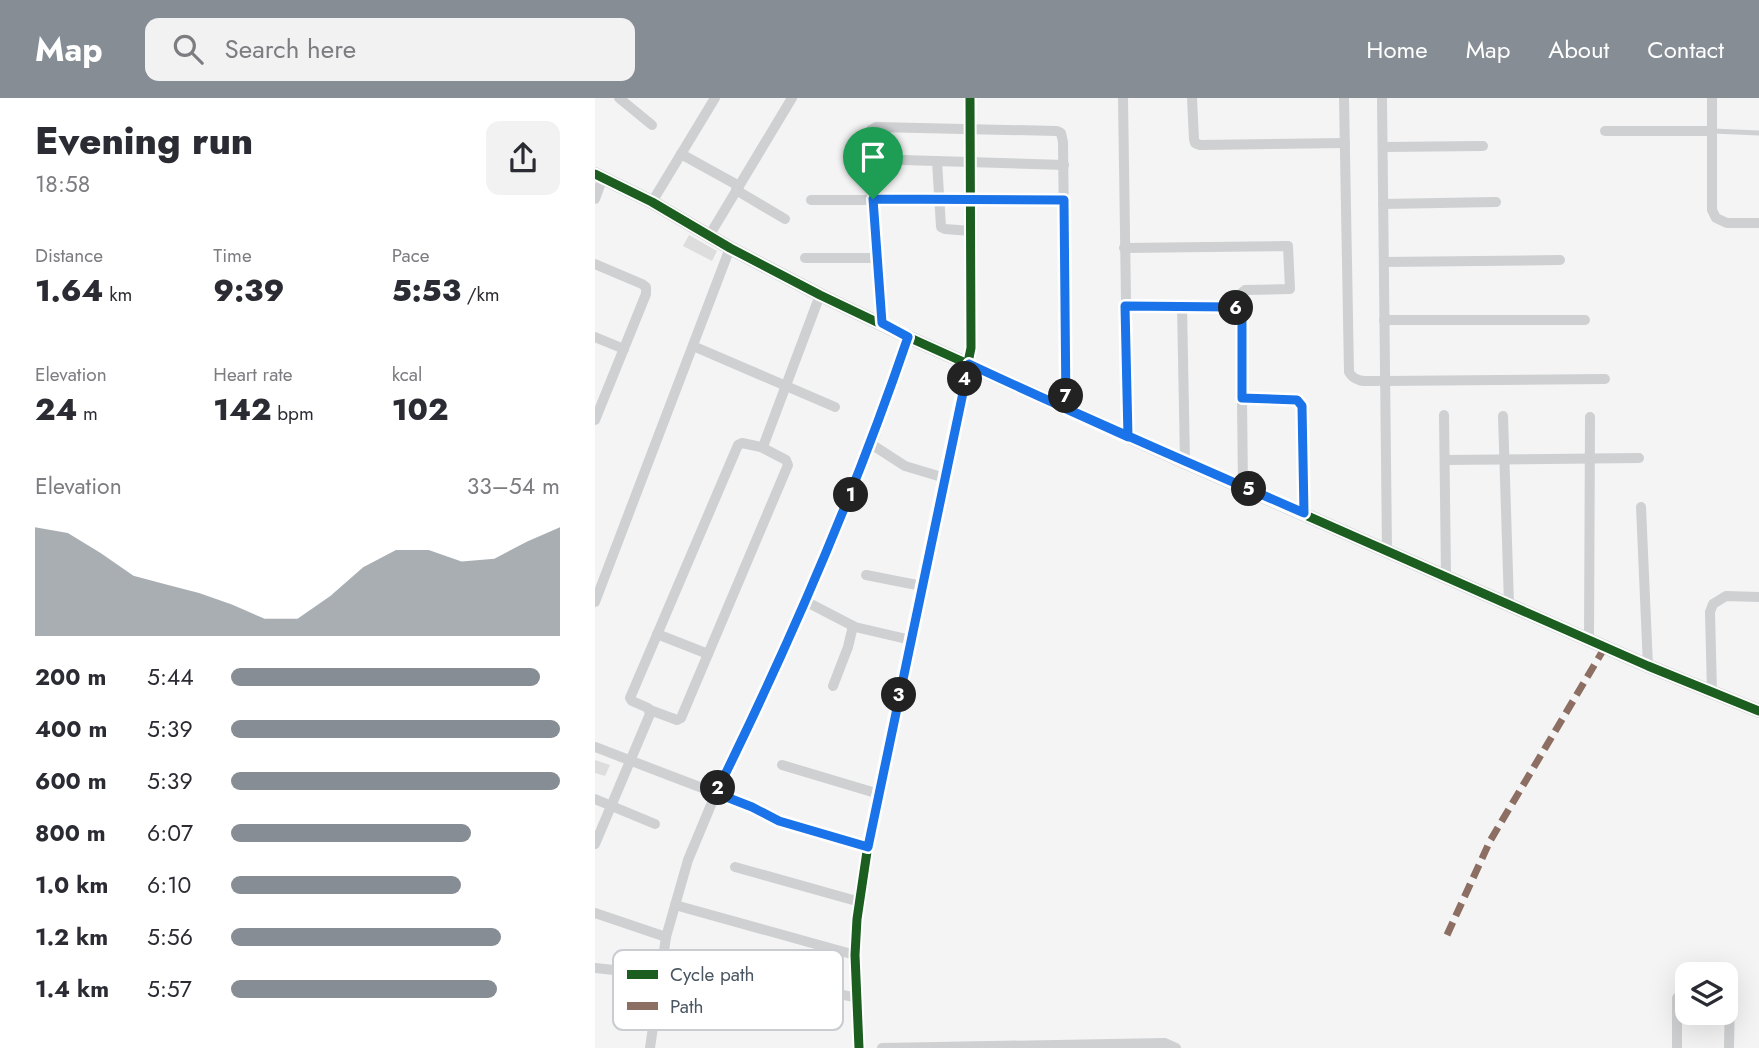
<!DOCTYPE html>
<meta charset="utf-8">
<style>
:root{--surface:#fff;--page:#f2f2f3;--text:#2b2b33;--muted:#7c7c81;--accent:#868d94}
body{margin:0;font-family:Jost,sans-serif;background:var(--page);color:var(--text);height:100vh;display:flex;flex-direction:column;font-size:26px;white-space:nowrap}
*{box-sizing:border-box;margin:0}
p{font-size:23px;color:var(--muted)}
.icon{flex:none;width:38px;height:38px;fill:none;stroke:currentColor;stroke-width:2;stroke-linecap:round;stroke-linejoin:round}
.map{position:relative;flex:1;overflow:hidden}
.drawer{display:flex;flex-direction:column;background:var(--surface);width:595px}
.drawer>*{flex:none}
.controls{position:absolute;left:1080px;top:864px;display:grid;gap:14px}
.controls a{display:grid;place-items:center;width:63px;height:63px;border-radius:14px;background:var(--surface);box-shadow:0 7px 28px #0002;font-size:35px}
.pin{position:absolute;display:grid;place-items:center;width:60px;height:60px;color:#fff;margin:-72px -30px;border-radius:50% 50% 50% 0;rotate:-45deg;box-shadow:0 0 7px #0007}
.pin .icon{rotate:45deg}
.km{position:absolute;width:35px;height:35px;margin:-18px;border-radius:50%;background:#222;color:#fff;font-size:19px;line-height:35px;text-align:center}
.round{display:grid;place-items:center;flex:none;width:74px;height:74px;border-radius:14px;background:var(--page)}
.headline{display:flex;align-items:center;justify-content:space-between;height:119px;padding:0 35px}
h1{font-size:38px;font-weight:800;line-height:52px}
.stats{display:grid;grid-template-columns:repeat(3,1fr);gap:10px;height:119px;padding:7px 35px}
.stats div{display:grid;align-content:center}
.stats b{font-size:30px;font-weight:800}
.stats small{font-size:19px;font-weight:400}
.stats p{font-size:19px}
.chart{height:196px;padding:14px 35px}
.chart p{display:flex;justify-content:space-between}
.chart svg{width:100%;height:126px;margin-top:7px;fill:var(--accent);opacity:.7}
ul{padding:0 35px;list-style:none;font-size:23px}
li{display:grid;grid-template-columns:112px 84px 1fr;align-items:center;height:52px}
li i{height:18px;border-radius:9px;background:var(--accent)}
header{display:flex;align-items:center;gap:42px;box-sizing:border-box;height:98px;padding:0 35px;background:var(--accent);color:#fff}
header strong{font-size:33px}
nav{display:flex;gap:38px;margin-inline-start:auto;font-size:24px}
.search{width:490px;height:63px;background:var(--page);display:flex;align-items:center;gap:18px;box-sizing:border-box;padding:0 24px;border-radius:14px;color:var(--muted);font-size:26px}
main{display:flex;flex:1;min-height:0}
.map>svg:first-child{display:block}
.building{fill:#ddddde}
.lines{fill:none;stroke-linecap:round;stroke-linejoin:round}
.service{stroke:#ced0d2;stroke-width:5}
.minor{stroke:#ced0d2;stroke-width:10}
.tertiary{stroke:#ced0d2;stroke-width:14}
.quiet{stroke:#8d6e63;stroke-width:7;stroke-dasharray:14 7;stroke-linecap:butt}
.cycleway-casing{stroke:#fff;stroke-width:13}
.cycleway{stroke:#1b5e20;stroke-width:9}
.route-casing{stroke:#fff;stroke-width:14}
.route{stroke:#1a73e8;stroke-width:9}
.key{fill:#fff;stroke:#c9ccd0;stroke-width:2}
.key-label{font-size:19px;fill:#4a5661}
</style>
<header>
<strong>Map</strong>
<div class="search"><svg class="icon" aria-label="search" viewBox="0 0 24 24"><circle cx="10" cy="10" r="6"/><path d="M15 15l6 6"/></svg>Search here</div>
<nav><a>Home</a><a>Map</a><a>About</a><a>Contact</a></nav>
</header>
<main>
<section class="drawer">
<div class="headline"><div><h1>Evening run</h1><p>18:58</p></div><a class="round"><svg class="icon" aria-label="share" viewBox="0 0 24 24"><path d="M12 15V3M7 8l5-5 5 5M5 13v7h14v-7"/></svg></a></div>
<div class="stats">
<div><p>Distance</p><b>1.64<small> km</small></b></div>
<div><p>Time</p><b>9:39</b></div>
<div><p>Pace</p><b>5:53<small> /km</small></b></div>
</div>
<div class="stats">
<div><p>Elevation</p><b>24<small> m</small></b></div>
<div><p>Heart rate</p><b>142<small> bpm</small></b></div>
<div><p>kcal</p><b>102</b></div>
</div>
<div class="chart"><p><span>Elevation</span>33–54 m</p>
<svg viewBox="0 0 160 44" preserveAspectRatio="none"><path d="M0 44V6L10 8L20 15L30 23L40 26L50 29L60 33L70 38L80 38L90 30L100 20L110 14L120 14L130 18L140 17L150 11L160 6V44z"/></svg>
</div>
<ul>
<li><b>200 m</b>5:44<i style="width:94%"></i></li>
<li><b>400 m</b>5:39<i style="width:100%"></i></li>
<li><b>600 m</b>5:39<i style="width:100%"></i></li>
<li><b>800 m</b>6:07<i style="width:73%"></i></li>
<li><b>1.0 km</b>6:10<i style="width:70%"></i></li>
<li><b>1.2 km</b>5:56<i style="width:82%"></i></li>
<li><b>1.4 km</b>5:57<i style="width:81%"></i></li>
</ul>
</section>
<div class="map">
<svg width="1164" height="950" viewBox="0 0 1164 950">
<rect width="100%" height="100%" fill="#f4f4f4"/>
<g class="building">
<path d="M 94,137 L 122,153 L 117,163 L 88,148 Z"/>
<path d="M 0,662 L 15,667 L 10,678 L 0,675 Z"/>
</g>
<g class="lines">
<path class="service" d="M 1117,33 L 1164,35"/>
<g class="minor">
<path d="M 24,0 L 57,27"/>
<path d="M 528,0 L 533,339"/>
<path d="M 597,0 L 599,41 L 600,45 L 605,47 L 750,45"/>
<path d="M 749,0 L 754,274 C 761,287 777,282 790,283 L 1010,281"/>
<path d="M 787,0 L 792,452"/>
<path d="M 1117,0 L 1117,112 L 1121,120 L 1132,125 L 1164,125"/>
<path d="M 1010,33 L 1117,33"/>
<path d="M 788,49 L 888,48"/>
<path d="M 86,56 L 144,88"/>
<path d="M 275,61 L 469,67"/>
<path d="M 342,63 L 346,129 L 350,131 L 376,133"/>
<path d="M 141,92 L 190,121"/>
<path d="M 0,101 L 8,79"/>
<path d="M 216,102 L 469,102"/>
<path d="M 57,104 L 120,0"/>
<path d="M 788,106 L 901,104"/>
<path d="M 114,138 L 197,0"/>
<path d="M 529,150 L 693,148 L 695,191 L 650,192 L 644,197 L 644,211"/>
<path d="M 210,160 L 282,160"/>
<path d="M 789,164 L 965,162"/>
<path d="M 0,166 L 47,186 L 51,189 L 51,196 L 0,322"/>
<path d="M 530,208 L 638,209 L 646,214 L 648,389"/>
<path d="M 587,208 L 590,364"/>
<path d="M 789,222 L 990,222"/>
<path d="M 287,225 L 274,36 L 276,32 L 281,29 L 462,33 L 466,35 L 468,44 L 471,311"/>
<path d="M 0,239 L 29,251"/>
<path d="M 98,248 L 240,309"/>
<path d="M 647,300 L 705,304 L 707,308 L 709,415"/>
<path d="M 849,317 L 851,478"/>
<path d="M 908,318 L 914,506"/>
<path d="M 276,346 L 310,368 L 350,380"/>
<path d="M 850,362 L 1044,360"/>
<path d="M 1046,409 L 1053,568"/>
<path d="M 271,477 L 327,488"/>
<path d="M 210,503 L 260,529 L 316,542"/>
<path d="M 0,504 L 135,150"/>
<path d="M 62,536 L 113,556"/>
<path d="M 994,541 L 995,319"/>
<path d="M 238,588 L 253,549 L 258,528"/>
<path d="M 1117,594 L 1115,514 L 1118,506 L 1131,498 L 1164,499"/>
<path d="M 55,612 L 82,622 L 86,620 L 193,367 L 191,362 L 166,349"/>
<path d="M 0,649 L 157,709 L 184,723 L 273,749"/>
<path d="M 187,667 L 284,696"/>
<path d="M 0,701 L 60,726"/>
<path d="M 0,746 L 55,616 L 53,610 L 37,603 L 35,600 L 143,347 L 147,345 L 166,349 L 169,346 L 225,197"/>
<path d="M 140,769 L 265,804"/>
<path d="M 80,807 L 260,857"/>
<path d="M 0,815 L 71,839"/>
<path d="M 0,870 L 19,872 L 63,888"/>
<path d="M 1082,900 L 1082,950"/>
<path d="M 59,916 C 76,915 101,917 115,905 C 127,894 127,876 145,873 L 262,900"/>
<path d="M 55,950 L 71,839 L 93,762 L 121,695 L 157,622 L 243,430 L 280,337 L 313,239"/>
<path d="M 264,950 L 260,857 L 262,821 L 274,740 L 376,250 L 375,0"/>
<path d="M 287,950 L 570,945 L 581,950"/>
<path d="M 1134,950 L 1135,900"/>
</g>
<path class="tertiary" d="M 0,76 L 57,104 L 135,150 L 225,197 L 313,239 L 590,364 L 1053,568 L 1164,613"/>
<path class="quiet" d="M 852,837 L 895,743 L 1010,549"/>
<defs>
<g id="cycleway">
<path d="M 0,76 L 57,104 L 135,150 L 225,197 L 313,239 L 590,364 L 1053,568 L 1164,613"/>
<path d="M 264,950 L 260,857 L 262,821 L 274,740 L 376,250 L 375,0"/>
</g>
</defs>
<use href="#cycleway" class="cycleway-casing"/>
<use href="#cycleway" class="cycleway"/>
</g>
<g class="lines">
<defs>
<path id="route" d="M 278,101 L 287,225 L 313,239 C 260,395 194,547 121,695 L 157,709 L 184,723 L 273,749 L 374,266 C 485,318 597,366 709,415 L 707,308 L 702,302 L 647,300 L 647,218 L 644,211 L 638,209 L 530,208 L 533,339 L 471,311 L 469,102 L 278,101"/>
</defs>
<use href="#route" class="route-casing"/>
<use href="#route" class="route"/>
</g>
<rect x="18" y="852" width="230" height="80" rx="10" class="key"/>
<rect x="32" y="872" width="31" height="9" fill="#1b5e20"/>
<rect x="32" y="904" width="31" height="8" fill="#8d6e63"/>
<g class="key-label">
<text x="75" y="883">Cycle path</text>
<text x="75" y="915">Path</text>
</g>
</svg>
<div class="controls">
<a><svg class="icon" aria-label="layers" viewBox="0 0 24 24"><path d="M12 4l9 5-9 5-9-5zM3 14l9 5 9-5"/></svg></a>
</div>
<div class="pin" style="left:278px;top:101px;background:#1e9e55"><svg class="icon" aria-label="arrive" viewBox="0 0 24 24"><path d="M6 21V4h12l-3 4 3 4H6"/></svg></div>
<b class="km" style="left:256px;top:397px">1</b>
<b class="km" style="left:123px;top:690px">2</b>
<b class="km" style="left:304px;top:597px">3</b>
<b class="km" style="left:370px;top:281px">4</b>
<b class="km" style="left:654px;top:391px">5</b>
<b class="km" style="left:641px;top:210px">6</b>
<b class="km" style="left:471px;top:298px">7</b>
</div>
</main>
